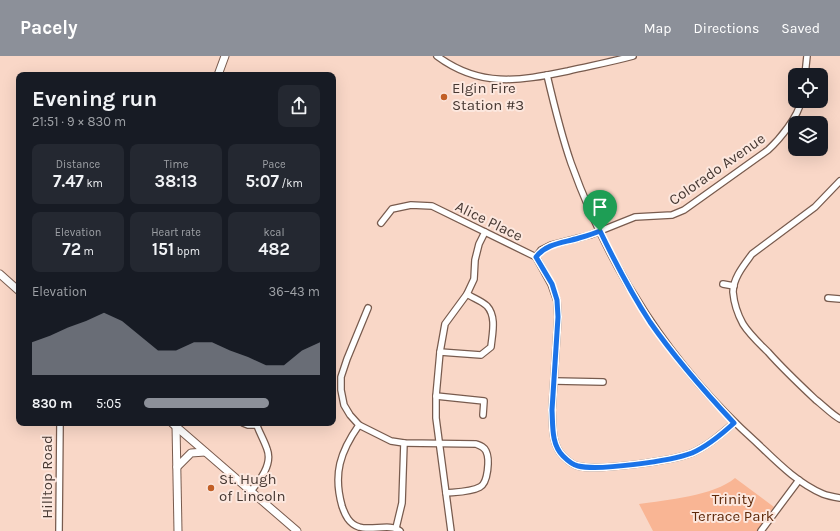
<!DOCTYPE html>
<meta charset="utf-8">
<style>
:root{--surface:#171b24;--page:#242831;--text:#f1f3f6;--muted:#9ea1a6;--accent:#8c9099}
body{margin:0;font-family:Karla,sans-serif;background:var(--page);color:var(--text);height:100vh;display:flex;flex-direction:column;font-size:15px;white-space:nowrap}
*{box-sizing:border-box;margin:0}
p{font-size:13px;color:var(--muted)}
.icon{flex:none;width:22px;height:22px;fill:none;stroke:currentColor;stroke-width:2;stroke-linecap:round;stroke-linejoin:round}
.map{position:relative;flex:1;overflow:hidden}
.panel{position:absolute;left:16px;top:16px;width:320px;height:354px;display:flex;flex-direction:column;background:var(--surface);border-radius:8px;box-shadow:0 4px 16px #0002}
.panel>*{flex:none}
.controls{position:absolute;left:788px;top:12px;display:grid;gap:8px}
.controls a{display:grid;place-items:center;width:40px;height:40px;border-radius:8px;background:var(--surface);box-shadow:0 4px 16px #0002;font-size:20px}
.pin{position:absolute;display:grid;place-items:center;width:34px;height:34px;color:#fff;margin:-41px -17px;border-radius:50% 50% 50% 0;rotate:-45deg;box-shadow:0 0 4px #0007}
.pin .icon{rotate:45deg}
.round{display:grid;place-items:center;flex:none;width:42px;height:42px;border-radius:8px;background:var(--page)}
.overview{display:flex;align-items:center;justify-content:space-between;height:68px;padding:0 16px}
h1{font-size:22px;font-weight:700;line-height:30px}
.metrics{display:grid;grid-template-columns:repeat(3,1fr);gap:6px;height:68px;padding:4px 16px}
.metrics div{display:grid;align-content:center;border-radius:8px;background:var(--page);text-align:center}
.metrics b{font-size:17px;font-weight:700}
.metrics small{font-size:11px;font-weight:400}
.metrics p{font-size:11px}
.chart{height:112px;padding:8px 16px}
.chart p{display:flex;justify-content:space-between}
.chart svg{width:100%;height:72px;margin-top:4px;fill:var(--accent);opacity:.7}
ul{padding:0 16px;list-style:none;font-size:13px}
li{display:grid;grid-template-columns:64px 48px 1fr;align-items:center;height:30px}
li i{height:10px;border-radius:5px;background:var(--accent)}
header{display:flex;align-items:center;gap:24px;box-sizing:border-box;height:56px;padding:0 20px;background:var(--accent);color:#fff}
header strong{font-size:19px}
nav{display:flex;gap:22px;margin-inline-start:auto;font-size:14px}
.map>svg:first-child{display:block}
.green{fill:#f9b594}
.lines{fill:none;stroke-linecap:round;stroke-linejoin:round}
.minor-casing{stroke:#785b4e;stroke-width:8}
.major-casing{stroke:#785b4e;stroke-width:9}
.minor{stroke:#fff;stroke-width:5.5}
.major{stroke:#fff;stroke-width:7}
.route-casing{stroke:#fff;stroke-width:8}
.route{stroke:#1a73e8;stroke-width:5}
.poi-dot{fill:#c25f26;stroke:#fce7de;stroke-width:1.5}
.labels{text-anchor:middle;stroke-width:4;stroke-linejoin:round;paint-order:stroke}
.poi-label{font-size:15px;fill:#463832;stroke:#fce7de;text-anchor:start}
.street-label{font-size:15px;fill:#463832;stroke:#fce7de}
.park-label{font-size:15px;fill:#5e290a;stroke:#fce7de}
</style>
<header>
<strong>Pacely</strong>
<nav><a>Map</a><a>Directions</a><a>Saved</a></nav>
</header>
<div class="map">
<svg width="840" height="475" viewBox="0 0 840 475">
<rect width="100%" height="100%" fill="#f9d7c7"/>
<path class="green" d="M 735,422 L 774,451 L 758,475 L 653,475 L 639,448 C 666,444 714,440 735,422 Z"/>
<g class="lines">
<defs>
<g id="minor">
<path d="M 437,0 C 480,32 519,25 568,15 C 589,10 611,6 633,0"/>
<path d="M 547,19 C 554,49 561,78 571,107 C 609,213 671,310 756,386 C 776,405 797,427 823,438 C 828,440 834,441 840,442"/>
<path d="M 805,19 L 807,0"/>
<path d="M 840,125 L 815,151 L 752,198 C 744,209 733,222 733,236 C 734,247 738,259 743,268 C 750,279 759,287 768,296 C 783,313 799,328 816,344 C 824,350 831,358 840,363"/>
<path d="M 381,167 L 392,153 L 411,149 L 432,150 L 536,201 L 551,228 L 557,245 L 558,261 L 552,354 C 553,369 551,388 563,400 C 567,404 573,409 578,410 C 599,415 671,405 692,397 C 708,390 721,378 734,367"/>
<path d="M 536,201 L 541,194 L 551,189 L 590,179 L 635,161 L 672,159 L 684,154 L 768,94 C 780,83 798,61 801,45"/>
<path d="M 723,228 L 734,230"/>
<path d="M 828,242 L 840,243"/>
<path d="M 368,252 L 347,303 L 341,321 L 341,334 L 344,349 L 350,359 L 359,369 L 391,385 L 404,387 L 476,388 C 481,390 484,391 486,395 C 490,403 488,427 480,431 C 471,436 456,436 446,437"/>
<path d="M 440,296 L 481,299 L 491,291 C 492,279 497,261 487,250 C 482,245 473,242 467,238"/>
<path d="M 555,325 L 603,326"/>
<path d="M 436,340 L 484,345 L 483,359"/>
<path d="M 243,367 L 248,369 L 257,369"/>
<path d="M 359,369 C 340,396 333,418 342,450 C 345,459 349,468 359,471 C 371,475 391,467 400,475"/>
<path d="M 251,435 C 260,424 273,408 267,393 C 264,384 259,376 256,367"/>
<path d="M 396,472 L 402,447 L 404,387"/>
<path d="M 59,475 L 60,367"/>
<path d="M 451,475 L 436,362 L 436,340 L 440,296 L 445,268 L 467,238 L 474,223 L 475,204 L 479,188 L 485,176"/>
<path d="M 761,475 L 799,424"/>
</g>
<g id="major">
<path d="M 218,19 L 225,0"/>
<path d="M 0,218 L 19,235"/>
<path d="M 172,367 L 297,475"/>
<path d="M 176,369 L 178,475"/>
<path d="M 177,411 L 191,397 L 205,396"/>
</g>
</defs>
<use href="#minor" class="minor-casing"/>
<use href="#major" class="major-casing"/>
<use href="#minor" class="minor"/>
<use href="#major" class="major"/>
</g>
<g class="lines">
<defs>
<path id="route" d="M 600,175 C 615,206 631,237 650,266 C 675,302 704,335 734,367 C 722,378 708,390 692,397 C 671,405 599,415 578,410 C 573,409 567,404 563,400 C 551,388 553,369 552,354 L 558,261 L 557,244 L 552,228 L 536,201 C 547,187 563,187 579,182 C 586,180 593,178 600,175 Z"/>
</defs>
<use href="#route" class="route-casing"/>
<use href="#route" class="route"/>
</g>
<g class="poi-dot">
<circle cx="444" cy="41" r="4"/>
<circle cx="211" cy="432" r="4"/>
</g>
<g class="labels">
<g class="poi-label">
<text x="452" y="37">Elgin Fire<tspan x="452" dy="17">Station #3</tspan></text>
<text x="219" y="428">St. Hugh<tspan x="219" dy="17">of Lincoln</tspan></text>
</g>
<g class="street-label">
<text transform="translate(717 113) rotate(-35)" y="5">Colorado Avenue</text>
<text transform="translate(489 165) rotate(26)" y="5">Alice Place</text>
<text transform="translate(47 421) rotate(-90)" y="5">Hilltop Road</text>
</g>
<g class="park-label">
<text x="733" y="448">Trinity<tspan x="733" dy="17">Terrace Park</tspan></text>
</g>
</g>
</svg>
<div class="controls">
<a><svg class="icon" aria-label="locate" viewBox="0 0 24 24"><circle cx="12" cy="12" r="6"/><path d="M12 2v4M12 18v4M2 12h4M18 12h4"/></svg></a>
<a><svg class="icon" aria-label="layers" viewBox="0 0 24 24"><path d="M12 4l9 5-9 5-9-5zM3 14l9 5 9-5"/></svg></a>
</div>
<div class="pin" style="left:600px;top:175px;background:#1e9e55"><svg class="icon" aria-label="arrive" viewBox="0 0 24 24"><path d="M6 21V4h12l-3 4 3 4H6"/></svg></div>
<section class="panel">
<div class="overview"><div><h1>Evening run</h1><p>21:51 · 9 × 830 m</p></div><a class="round"><svg class="icon" aria-label="share" viewBox="0 0 24 24"><path d="M12 15V3M7 8l5-5 5 5M5 13v7h14v-7"/></svg></a></div>
<div class="metrics">
<div><p>Distance</p><b>7.47<small> km</small></b></div>
<div><p>Time</p><b>38:13</b></div>
<div><p>Pace</p><b>5:07<small> /km</small></b></div>
</div>
<div class="metrics">
<div><p>Elevation</p><b>72<small> m</small></b></div>
<div><p>Heart rate</p><b>151<small> bpm</small></b></div>
<div><p>kcal</p><b>482</b></div>
</div>
<div class="chart"><p><span>Elevation</span>36–43 m</p>
<svg viewBox="0 0 160 44" preserveAspectRatio="none"><path d="M0 44V24L10 20L20 15L30 11L40 6L50 11L60 20L70 29L80 29L90 24L100 24L110 29L120 33L130 38L140 38L150 29L160 24V44z"/></svg>
</div>
<ul>
<li><b>830 m</b>5:05<i style="width:71%"></i></li>
</ul>
</section>
</div>
